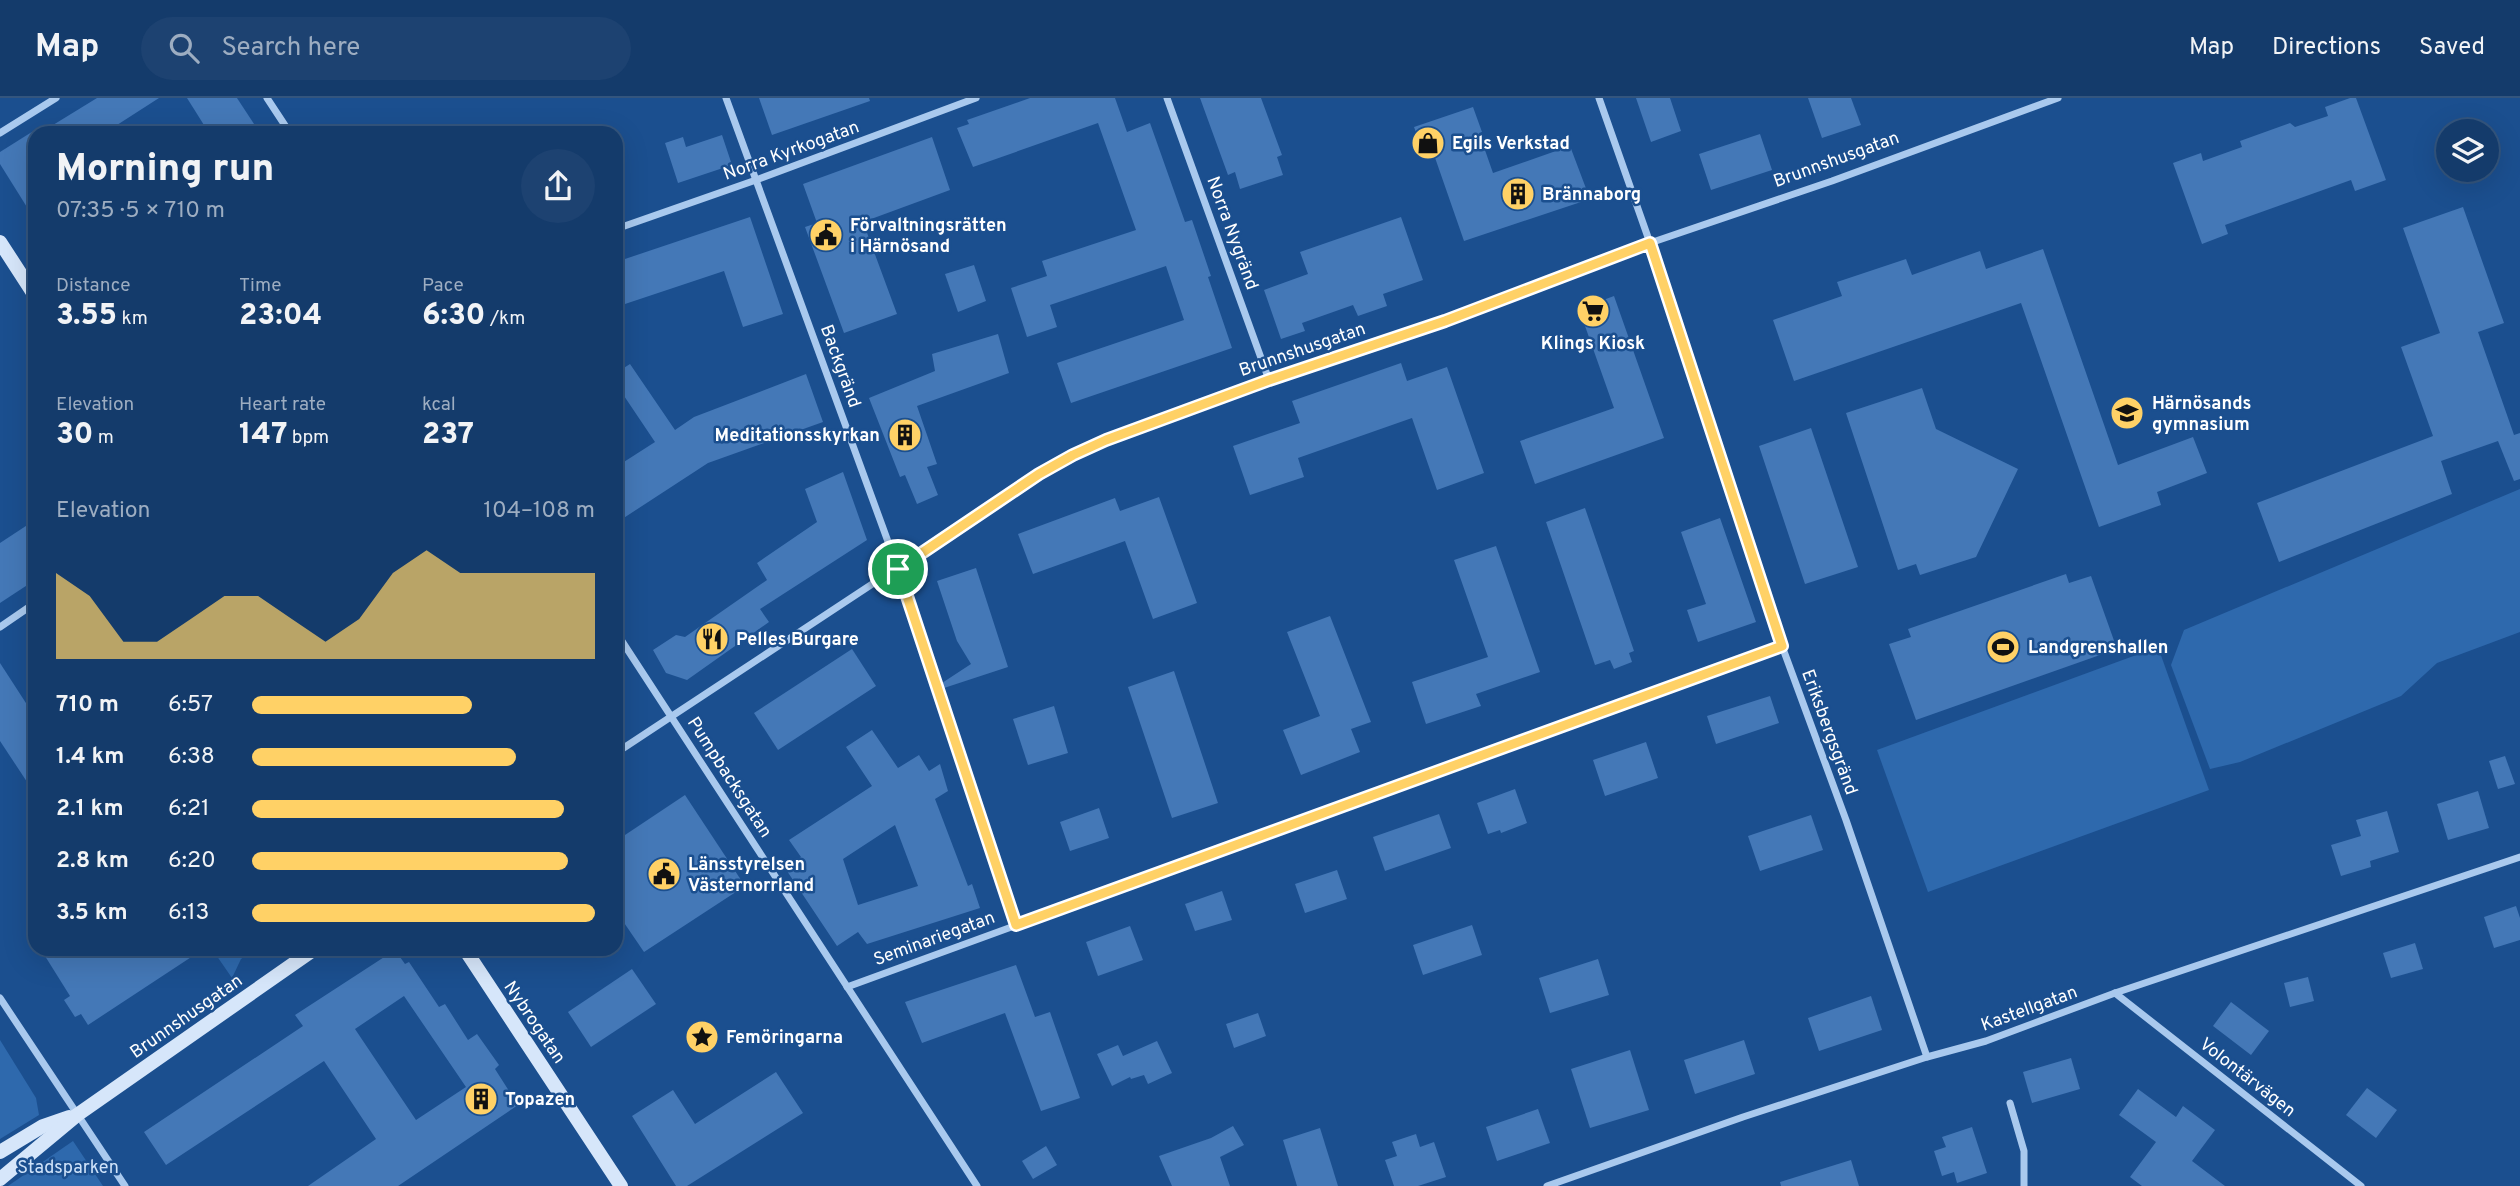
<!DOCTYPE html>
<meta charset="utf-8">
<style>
:root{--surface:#143b6b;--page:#1d4271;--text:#f1f3f6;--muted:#9dadc1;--line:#33557e;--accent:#ffd166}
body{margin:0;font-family:Overpass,sans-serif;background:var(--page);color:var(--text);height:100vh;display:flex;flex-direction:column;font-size:26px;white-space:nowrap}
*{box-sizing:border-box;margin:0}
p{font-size:23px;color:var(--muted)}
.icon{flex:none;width:38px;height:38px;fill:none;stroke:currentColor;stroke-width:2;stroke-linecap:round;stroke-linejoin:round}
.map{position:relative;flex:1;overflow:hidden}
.details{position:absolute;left:28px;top:28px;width:595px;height:830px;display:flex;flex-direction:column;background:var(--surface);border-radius:21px;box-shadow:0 7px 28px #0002,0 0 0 2px var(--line)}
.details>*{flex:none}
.tools{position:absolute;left:2436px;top:21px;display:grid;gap:14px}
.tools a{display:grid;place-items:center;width:63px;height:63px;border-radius:50%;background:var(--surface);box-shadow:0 7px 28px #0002,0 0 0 2px var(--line);font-size:35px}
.pin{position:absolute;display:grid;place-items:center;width:60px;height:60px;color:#fff;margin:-30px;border:4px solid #fff;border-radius:50%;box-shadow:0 2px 7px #0007}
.round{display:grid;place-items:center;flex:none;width:74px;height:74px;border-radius:37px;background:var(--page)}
.summary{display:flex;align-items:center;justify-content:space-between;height:119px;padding:0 28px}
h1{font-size:38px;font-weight:800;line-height:52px}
.stats{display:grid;grid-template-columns:repeat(3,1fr);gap:10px;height:119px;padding:7px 28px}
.stats div{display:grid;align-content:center}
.stats b{font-size:30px;font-weight:800}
.stats small{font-size:19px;font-weight:400}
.stats p{font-size:19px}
.chart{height:196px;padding:14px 28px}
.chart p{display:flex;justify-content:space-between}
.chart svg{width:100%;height:126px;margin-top:7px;fill:var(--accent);opacity:.7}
ul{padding:0 28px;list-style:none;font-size:23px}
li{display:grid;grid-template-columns:112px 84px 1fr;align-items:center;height:52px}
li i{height:18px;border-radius:9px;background:var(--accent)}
header{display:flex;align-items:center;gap:42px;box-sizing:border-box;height:98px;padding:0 35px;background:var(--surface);border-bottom:2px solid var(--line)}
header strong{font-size:33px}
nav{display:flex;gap:38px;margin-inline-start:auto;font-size:24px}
.search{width:490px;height:63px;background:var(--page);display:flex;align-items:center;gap:18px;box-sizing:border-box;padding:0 24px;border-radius:38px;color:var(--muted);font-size:26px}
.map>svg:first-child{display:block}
.green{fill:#2e69ad}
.building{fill:#4478b7;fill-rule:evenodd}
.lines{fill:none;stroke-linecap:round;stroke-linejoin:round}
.street{stroke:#a9c9ee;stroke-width:7}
.secondary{stroke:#d6e6fa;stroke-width:14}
.route-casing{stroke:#fff;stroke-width:14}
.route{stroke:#ffd166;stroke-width:9}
.labels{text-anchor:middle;stroke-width:5;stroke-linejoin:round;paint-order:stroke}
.poi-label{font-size:18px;font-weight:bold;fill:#fff;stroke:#1b4f8f;text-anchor:start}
.street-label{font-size:18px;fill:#fff;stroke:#1b4f8f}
.park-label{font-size:18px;fill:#cfe3fa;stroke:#1b4f8f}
</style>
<header>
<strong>Map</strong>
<div class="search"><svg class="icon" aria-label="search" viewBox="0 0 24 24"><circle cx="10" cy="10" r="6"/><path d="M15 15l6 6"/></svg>Search here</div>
<nav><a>Map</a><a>Directions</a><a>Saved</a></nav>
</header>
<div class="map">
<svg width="2520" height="1088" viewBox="0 0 2520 1088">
<rect width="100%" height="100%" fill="#1b4f8f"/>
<g class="green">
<path d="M 2520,391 L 2520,534 L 2437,565 L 2401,598 L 2240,664 L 2210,671 L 2171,567 L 2184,532 Z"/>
<path d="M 2158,549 L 2209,692 L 1928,794 L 1877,652 Z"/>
<path d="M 212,851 L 255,851 L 241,861 L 232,880 Z"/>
<path d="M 0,942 L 36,1000 L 39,1017 L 0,1041 Z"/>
<path d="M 73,1043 L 103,1088 L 8,1088 Z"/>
</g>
<g class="building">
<path d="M 97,0 L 159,0 L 117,27 L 122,35 L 40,35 Z"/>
<path d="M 187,0 L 237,0 L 260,35 L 209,35 Z"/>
<path d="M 759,0 L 869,0 L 870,3 L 772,37 Z"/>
<path d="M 1030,0 L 1115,0 L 1127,34 L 1150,25 L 1185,124 L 1192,122 L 1211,178 L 1208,179 L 1232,250 L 1071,305 L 1057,265 L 1184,222 L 1166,168 L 1050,207 L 1057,229 L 1027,239 L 1011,190 L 1047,178 L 1042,163 L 1136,132 L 1098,25 L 973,69 L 957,30 L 969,26 L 967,22 Z"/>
<path d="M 1200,0 L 1261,0 L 1282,57 L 1277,59 L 1283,77 L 1240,91 L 1235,74 L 1228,77 Z"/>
<path d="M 1636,0 L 1670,0 L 1681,33 L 1651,44 Z"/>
<path d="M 1808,0 L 1851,0 L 1861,27 L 1822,40 Z"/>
<path d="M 2350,0 L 2356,0 L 2386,82 L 2355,93 L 2351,82 L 2225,127 L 2228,136 L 2202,146 L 2173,65 L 2201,55 L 2203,63 L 2242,49 L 2240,43 L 2290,25 L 2295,29 L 2328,18 L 2325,9 Z"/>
<path d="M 1473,9 L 1482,34 L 1479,35 L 1493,75 L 1570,48 L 1590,101 L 1464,143 L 1432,51 L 1423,54 L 1414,29 Z"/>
<path d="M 35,32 L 35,122 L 0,66 L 0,54 Z"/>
<path d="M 1760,36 L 1772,72 L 1711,92 L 1699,56 Z"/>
<path d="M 722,37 L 732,67 L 678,85 L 665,45 L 683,39 L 686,49 Z"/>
<path d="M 932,39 L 950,92 L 863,124 L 897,216 L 844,235 L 805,129 L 817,125 L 803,86 Z"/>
<path d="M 2463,109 L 2504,225 L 2478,234 L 2514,337 L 2520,335 L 2520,381 L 2514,383 L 2498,343 L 2441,363 L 2452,396 L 2279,464 L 2257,405 L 2433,338 L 2401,249 L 2440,235 L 2403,130 Z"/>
<path d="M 750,119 L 783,216 L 743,229 L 724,173 L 616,209 L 616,164 Z"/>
<path d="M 1401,119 L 1423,182 L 1383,196 L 1387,208 L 1358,218 L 1353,207 L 1302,225 L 1305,233 L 1281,241 L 1264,192 L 1308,176 L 1300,154 Z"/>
<path d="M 2043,151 L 2118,367 L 2193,339 L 2207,375 L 2157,394 L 2161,407 L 2099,429 L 2021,205 L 1794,283 L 1773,222 L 1842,198 L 1837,184 L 1906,161 L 1912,177 L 1980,153 L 1986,171 Z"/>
<path d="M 974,167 L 986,203 L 958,214 L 945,176 Z"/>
<path d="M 1614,198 L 1664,340 L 1535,386 L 1520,343 L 1614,310 L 1579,211 Z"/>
<path d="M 998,236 L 1009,275 L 917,308 L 937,366 L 927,369 L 938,397 L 917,406 L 905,377 L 900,379 L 869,300 L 935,273 L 932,256 Z"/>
<path d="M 1401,265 L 1407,283 L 1447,269 L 1484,375 L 1437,392 L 1412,320 L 1298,360 L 1304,379 L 1250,397 L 1233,348 L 1300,325 L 1292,303 Z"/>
<path d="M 630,266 L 675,332 L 694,319 L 806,276 L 823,324 L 708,365 L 616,425 L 616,369 L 655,344 L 616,286 L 616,275 Z"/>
<path d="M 1922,290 L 1936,331 L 2018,371 L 1976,459 L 1920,477 L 1916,466 L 1898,472 L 1846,315 Z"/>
<path d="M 1811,330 L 1858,469 L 1805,486 L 1759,348 Z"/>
<path d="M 843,374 L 867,442 L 760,511 L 769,524 L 687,582 L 666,575 L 653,552 L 676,537 L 685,539 L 767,482 L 757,465 L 817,424 L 805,391 Z"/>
<path d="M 1159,399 L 1197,505 L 1153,521 L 1125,443 L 1033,476 L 1018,436 L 1115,400 L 1120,413 Z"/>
<path d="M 1585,410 L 1634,553 L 1629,555 L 1632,564 L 1614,571 L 1610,562 L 1595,567 L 1546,424 Z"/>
<path d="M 1720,420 L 1756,524 L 1698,544 L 1687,512 L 1706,506 L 1681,434 Z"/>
<path d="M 35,422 L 35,482 L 0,505 L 0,445 Z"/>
<path d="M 1496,448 L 1540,574 L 1476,596 L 1481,608 L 1426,626 L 1412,584 L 1488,559 L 1454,462 Z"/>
<path d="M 976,470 L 1008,569 L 944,590 L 942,585 L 971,566 L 957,543 L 937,483 Z"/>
<path d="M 2066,476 L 2069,485 L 2091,478 L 2117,551 L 1916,622 L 1889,546 L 1911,539 L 1908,531 Z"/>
<path d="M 1330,518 L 1371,624 L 1351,631 L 1360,654 L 1301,677 L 1283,632 L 1320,618 L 1287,534 Z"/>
<path d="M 852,551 L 876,588 L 778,652 L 754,615 Z"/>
<path d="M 0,565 L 35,619 L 35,696 L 0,643 Z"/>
<path d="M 1174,573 L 1218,705 L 1172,720 L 1128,589 Z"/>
<path d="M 1770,598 L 1779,625 L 1716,646 L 1707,618 Z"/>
<path d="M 1054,608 L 1068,655 L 1028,667 L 1013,621 Z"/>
<path d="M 872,632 L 898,670 L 919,657 L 929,673 L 940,666 L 948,693 L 935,701 L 968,788 L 972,786 L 980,810 L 867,846 L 858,834 L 837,848 L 785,770 L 801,759 L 789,742 L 872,688 L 846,649 ZM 895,727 L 918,788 L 858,807 L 843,761 Z"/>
<path d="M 1646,644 L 1658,680 L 1605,698 L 1593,662 Z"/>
<path d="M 2505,658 L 2515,686 L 2498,691 L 2489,663 Z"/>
<path d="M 1515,691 L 1527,725 L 1501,735 L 1500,732 L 1488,736 L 1477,705 Z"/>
<path d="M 2478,693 L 2489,730 L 2448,742 L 2437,706 Z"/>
<path d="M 685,697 L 745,788 L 644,854 L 616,813 L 616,743 Z"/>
<path d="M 1099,710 L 1109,740 L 1070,753 L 1060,724 Z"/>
<path d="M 2387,713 L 2399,754 L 2370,763 L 2371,769 L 2341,778 L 2331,747 L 2361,738 L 2356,722 Z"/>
<path d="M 1439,716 L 1451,750 L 1385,773 L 1373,739 Z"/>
<path d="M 1811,717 L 1823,752 L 1760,773 L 1748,738 Z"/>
<path d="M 1337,772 L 1347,801 L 1305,815 L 1295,786 Z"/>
<path d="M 1222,793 L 1232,822 L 1195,833 L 1185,806 Z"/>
<path d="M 2516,808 L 2520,820 L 2520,842 L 2494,850 L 2484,819 Z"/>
<path d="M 1472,827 L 1482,857 L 1423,877 L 1413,847 Z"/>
<path d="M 1130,828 L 1143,862 L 1098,878 L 1086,844 Z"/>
<path d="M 2415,845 L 2423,871 L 2391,880 L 2383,855 Z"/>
<path d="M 40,850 L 205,850 L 88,927 L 81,916 L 75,919 L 64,902 L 70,898 Z"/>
<path d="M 395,852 L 405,866 L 409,864 L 439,909 L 445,906 L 468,942 L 477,936 L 499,967 L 495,971 L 518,1007 L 398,1088 L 308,1088 L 376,1041 L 324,963 L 166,1067 L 144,1034 L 303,928 L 295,917 ZM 404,898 L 466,989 L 416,1022 L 355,931 Z"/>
<path d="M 1598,861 L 1609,897 L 1550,915 L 1539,880 Z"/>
<path d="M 1016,867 L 1035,919 L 1050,914 L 1080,1000 L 1041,1013 L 1005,915 L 922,945 L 905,904 Z"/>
<path d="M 632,871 L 656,906 L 591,949 L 568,914 Z"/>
<path d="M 2308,879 L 2314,903 L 2290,909 L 2284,885 Z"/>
<path d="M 1871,898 L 1882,932 L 1819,953 L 1808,920 Z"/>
<path d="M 2231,904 L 2269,933 L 2251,957 L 2213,928 Z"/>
<path d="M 1258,915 L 1266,938 L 1234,950 L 1226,926 Z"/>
<path d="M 1744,942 L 1755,976 L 1695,996 L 1684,962 Z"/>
<path d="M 1157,943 L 1172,975 L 1148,986 L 1144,977 L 1131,981 L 1130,979 L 1112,988 L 1097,956 L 1118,947 L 1123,958 Z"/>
<path d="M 1630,952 L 1649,1012 L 1590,1030 L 1571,971 Z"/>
<path d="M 2071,960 L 2080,991 L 2032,1005 L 2023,974 Z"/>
<path d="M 776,974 L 803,1015 L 687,1088 L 676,1088 L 632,1018 L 673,992 L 695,1026 Z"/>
<path d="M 2367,990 L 2397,1012 L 2376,1040 L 2346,1017 Z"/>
<path d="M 2138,991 L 2176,1019 L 2183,1008 L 2215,1032 L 2192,1063 L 2225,1088 L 2142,1088 L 2130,1079 L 2156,1044 L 2119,1017 Z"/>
<path d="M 1538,1011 L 1550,1045 L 1497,1063 L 1486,1029 Z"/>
<path d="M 1233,1028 L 1244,1047 L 1220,1059 L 1230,1088 L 1172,1088 L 1159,1058 L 1211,1040 Z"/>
<path d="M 1972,1029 L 1987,1075 L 1957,1085 L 1954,1074 L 1942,1078 L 1934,1053 L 1946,1049 L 1942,1039 Z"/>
<path d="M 1320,1030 L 1338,1088 L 1297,1088 L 1283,1042 Z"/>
<path d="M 1416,1036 L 1420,1049 L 1434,1044 L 1446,1079 L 1418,1088 L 1394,1088 L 1385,1062 L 1397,1058 L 1392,1044 Z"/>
<path d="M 1046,1048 L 1057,1067 L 1033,1081 L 1022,1063 Z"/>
<path d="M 1851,1062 L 1859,1088 L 1781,1088 L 1780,1084 Z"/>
</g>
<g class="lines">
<g class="street">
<path d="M 267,0 L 290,35"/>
<path d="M 726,0 L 898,471 L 1016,827"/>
<path d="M 1167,0 L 1269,282"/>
<path d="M 1599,0 L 1650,145 L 1782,548 L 1846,722 L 1927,959"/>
<path d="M 0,35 L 56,0"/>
<path d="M 616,131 L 756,82 L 976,0"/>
<path d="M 0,529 L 35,505"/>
<path d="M 616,534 L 977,1088"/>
<path d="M 616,655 L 1039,376 L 1073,357 L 1106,342 L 1269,282 L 1445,223 L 1650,145 L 1832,83 L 2058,0"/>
<path d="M 847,889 L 1782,548"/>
<path d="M 2115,895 L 2361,1088"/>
<path d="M 0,900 L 125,1088"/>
<path d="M 2010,1005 L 2024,1053 L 2024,1088"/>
<path d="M 1547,1088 L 1743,1019 L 1927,959 L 1986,943 L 2115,895 L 2520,759"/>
</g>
<g class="secondary">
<path d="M 0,144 L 35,198"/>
<path d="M 464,850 L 621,1088"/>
<path d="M 0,1054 L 43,1028 L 69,1019"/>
<path d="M 0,1081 L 77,1017 L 316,850"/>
</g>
</g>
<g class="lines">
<defs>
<path id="route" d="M 1650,145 L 1782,548 L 1016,827 L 898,471 L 1039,376 L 1073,357 L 1106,342 L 1269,282 L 1445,223 Z"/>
</defs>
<use href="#route" class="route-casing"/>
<use href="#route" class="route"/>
</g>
<defs>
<symbol id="shop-disc" viewBox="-11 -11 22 22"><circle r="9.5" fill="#ffd166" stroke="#1b4f8f"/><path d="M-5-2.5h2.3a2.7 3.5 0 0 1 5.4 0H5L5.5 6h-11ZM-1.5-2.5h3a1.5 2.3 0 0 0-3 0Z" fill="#111"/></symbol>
<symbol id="building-disc" viewBox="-11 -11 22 22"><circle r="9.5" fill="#ffd166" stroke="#1b4f8f"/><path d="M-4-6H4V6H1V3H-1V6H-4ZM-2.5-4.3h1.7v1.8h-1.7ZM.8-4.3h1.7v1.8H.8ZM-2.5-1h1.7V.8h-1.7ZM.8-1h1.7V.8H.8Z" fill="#111"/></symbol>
<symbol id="civic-disc" viewBox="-11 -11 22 22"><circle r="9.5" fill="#ffd166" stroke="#1b4f8f"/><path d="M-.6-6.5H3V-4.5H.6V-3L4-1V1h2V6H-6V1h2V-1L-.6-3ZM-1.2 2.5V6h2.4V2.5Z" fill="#111"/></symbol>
<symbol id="supermarket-disc" viewBox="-11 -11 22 22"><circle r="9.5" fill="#ffd166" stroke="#1b4f8f"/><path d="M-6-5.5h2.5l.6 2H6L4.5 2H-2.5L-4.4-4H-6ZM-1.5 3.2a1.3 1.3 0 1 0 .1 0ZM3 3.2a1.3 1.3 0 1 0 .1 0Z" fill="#111"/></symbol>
<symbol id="school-disc" viewBox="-11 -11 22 22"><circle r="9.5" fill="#ffd166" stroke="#1b4f8f"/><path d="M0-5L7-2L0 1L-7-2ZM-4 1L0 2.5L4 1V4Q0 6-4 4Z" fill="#111"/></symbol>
<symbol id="restaurant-disc" viewBox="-11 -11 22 22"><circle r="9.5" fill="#ffd166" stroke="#1b4f8f"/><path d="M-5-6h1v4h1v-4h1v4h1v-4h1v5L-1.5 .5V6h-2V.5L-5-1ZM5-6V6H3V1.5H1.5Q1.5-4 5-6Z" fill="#111"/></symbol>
<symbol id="stadium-disc" viewBox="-11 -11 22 22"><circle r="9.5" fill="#ffd166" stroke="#1b4f8f"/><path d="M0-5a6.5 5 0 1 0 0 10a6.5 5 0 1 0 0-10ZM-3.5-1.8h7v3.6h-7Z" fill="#111"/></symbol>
<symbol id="sight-disc" viewBox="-11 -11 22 22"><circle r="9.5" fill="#ffd166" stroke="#1b4f8f"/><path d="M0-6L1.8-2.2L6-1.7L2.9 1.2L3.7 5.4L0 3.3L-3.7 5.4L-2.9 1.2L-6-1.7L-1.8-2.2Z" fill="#111"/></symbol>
</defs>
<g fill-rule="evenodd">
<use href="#shop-disc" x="1409" y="26" width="38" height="38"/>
<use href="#building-disc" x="1499" y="77" width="38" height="38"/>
<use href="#civic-disc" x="807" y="118" width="38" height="38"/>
<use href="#supermarket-disc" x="1574" y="194" width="38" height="38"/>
<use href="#school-disc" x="2108" y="296" width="38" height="38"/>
<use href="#building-disc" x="886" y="318" width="38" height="38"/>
<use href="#restaurant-disc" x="693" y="522" width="38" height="38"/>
<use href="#stadium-disc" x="1984" y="530" width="38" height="38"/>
<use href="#civic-disc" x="645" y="757" width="38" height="38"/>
<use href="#sight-disc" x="683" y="920" width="38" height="38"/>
<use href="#building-disc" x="462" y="982" width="38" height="38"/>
</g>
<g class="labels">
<g class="poi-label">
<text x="1452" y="51">Egils Verkstad</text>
<text x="1542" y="102">Brännaborg</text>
<text x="850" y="133">Förvaltningsrätten<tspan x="850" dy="21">i Härnösand</tspan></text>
<text x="1593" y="251" text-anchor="middle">Klings Kiosk</text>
<text x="2152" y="311">Härnösands<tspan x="2152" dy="21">gymnasium</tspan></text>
<text x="880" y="343" text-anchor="end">Meditationsskyrkan</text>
<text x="736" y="547">Pelles Burgare</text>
<text x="2028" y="555">Landgrenshallen</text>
<text x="688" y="772">Länsstyrelsen<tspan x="688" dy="21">Västernorrland</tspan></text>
<text x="726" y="945">Femöringarna</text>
<text x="505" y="1007">Topazen</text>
</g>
<g class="street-label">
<text transform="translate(791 52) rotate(-20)" y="6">Norra Kyrkogatan</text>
<text transform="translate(1836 61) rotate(-20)" y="6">Brunnshusgatan</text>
<text transform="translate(1233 135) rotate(70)" y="6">Norra Nygränd</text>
<text transform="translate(1302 251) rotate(-19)" y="6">Brunnshusgatan</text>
<text transform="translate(841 268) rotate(70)" y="6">Backgränd</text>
<text transform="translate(1830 634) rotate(70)" y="6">Eriksbergsgränd</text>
<text transform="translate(730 679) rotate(57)" y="6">Pumpbacksgatan</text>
<text transform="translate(934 840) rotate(-20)" y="6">Seminariegatan</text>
<text transform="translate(2029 910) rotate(-20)" y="6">Kastellgatan</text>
<text transform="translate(186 918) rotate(-35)" y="6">Brunnshusgatan</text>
<text transform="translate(535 924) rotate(56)" y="6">Nybrogatan</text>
<text transform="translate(2248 979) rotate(38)" y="6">Volontärvägen</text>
</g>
<g class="park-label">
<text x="68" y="1075">Stadsparken</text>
</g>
</g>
</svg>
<div class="tools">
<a><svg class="icon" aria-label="layers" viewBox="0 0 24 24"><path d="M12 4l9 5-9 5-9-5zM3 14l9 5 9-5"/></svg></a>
</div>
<div class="pin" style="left:898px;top:471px;background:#1e9e55"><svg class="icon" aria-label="arrive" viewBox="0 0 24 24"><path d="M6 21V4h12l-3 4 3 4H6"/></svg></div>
<section class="details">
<div class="summary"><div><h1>Morning run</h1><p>07:35 · 5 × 710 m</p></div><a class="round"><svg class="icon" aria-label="share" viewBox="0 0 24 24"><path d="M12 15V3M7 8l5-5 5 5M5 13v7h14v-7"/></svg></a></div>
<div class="stats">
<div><p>Distance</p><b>3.55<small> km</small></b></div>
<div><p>Time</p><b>23:04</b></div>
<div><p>Pace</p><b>6:30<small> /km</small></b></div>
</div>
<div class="stats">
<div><p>Elevation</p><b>30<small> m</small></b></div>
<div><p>Heart rate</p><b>147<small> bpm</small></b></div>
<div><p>kcal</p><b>237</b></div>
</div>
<div class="chart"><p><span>Elevation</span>104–108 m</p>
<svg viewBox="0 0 160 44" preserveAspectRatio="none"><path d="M0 44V14L10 22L20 38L30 38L40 30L50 22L60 22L70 30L80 38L90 30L100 14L110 6L120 14L130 14L140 14L150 14L160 14V44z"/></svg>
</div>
<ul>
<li><b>710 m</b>6:57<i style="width:64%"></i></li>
<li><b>1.4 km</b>6:38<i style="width:77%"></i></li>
<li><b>2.1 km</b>6:21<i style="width:91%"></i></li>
<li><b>2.8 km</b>6:20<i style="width:92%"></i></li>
<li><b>3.5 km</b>6:13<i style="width:100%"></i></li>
</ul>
</section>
</div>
